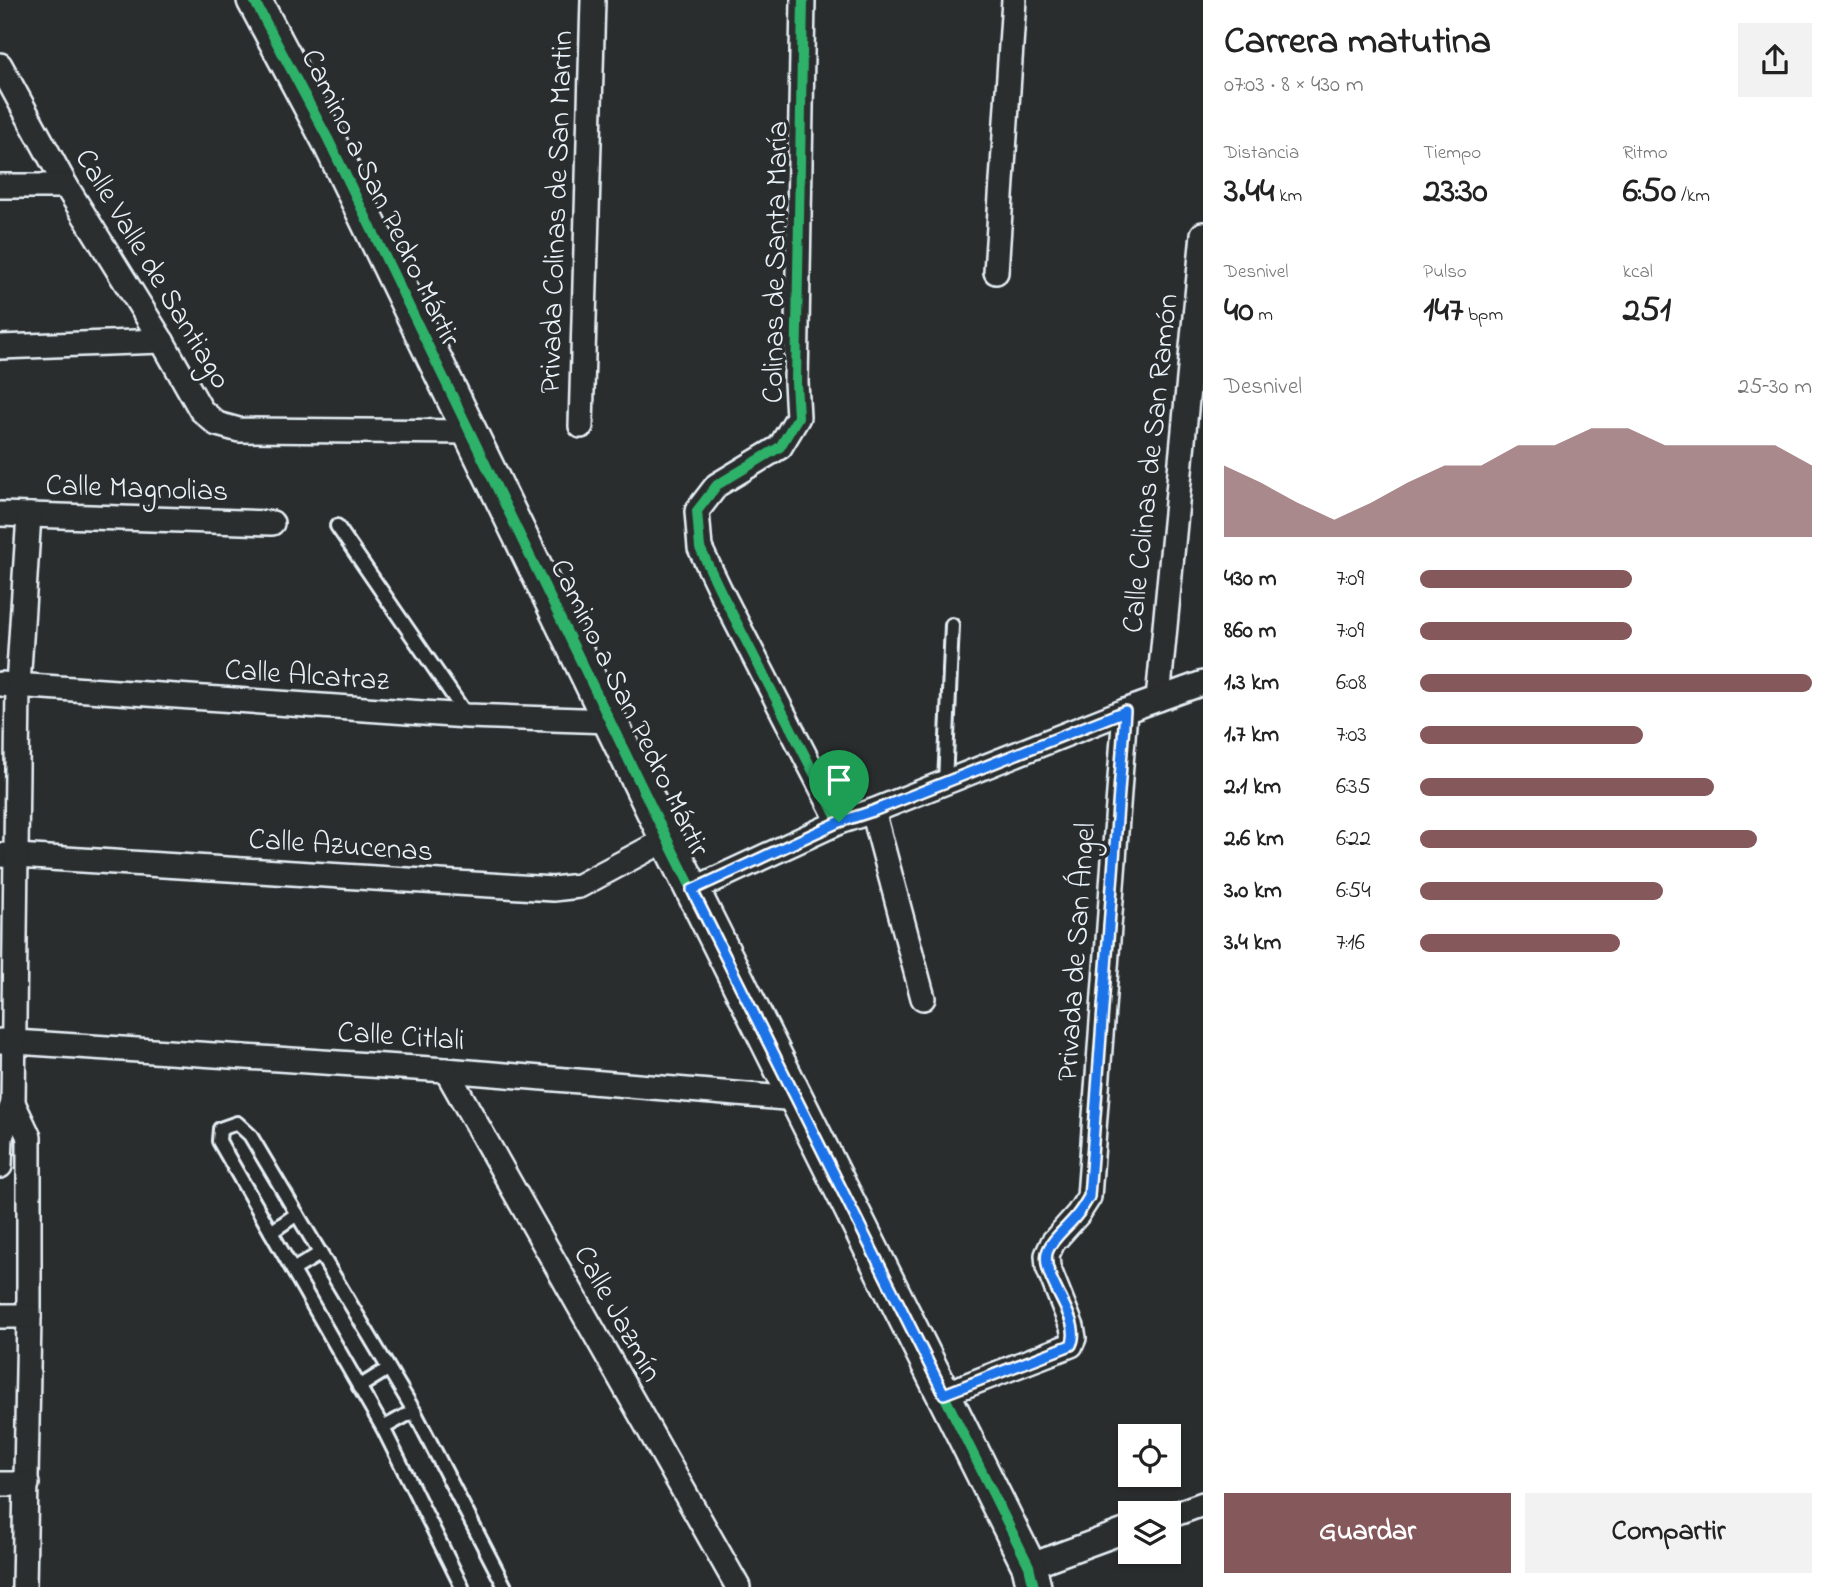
<!DOCTYPE html>
<html lang="es">
<meta charset="utf-8">
<style>
:root{--surface:#fff;--page:#f2f2f2;--text:#222;--muted:#767676;--accent:#85585c}
body{margin:0;font-family:"Indie Flower",sans-serif;background:var(--page);color:var(--text);height:100vh;display:flex;flex-direction:column;font-size:26px;white-space:nowrap}
*{box-sizing:border-box;margin:0}
p{font-size:23px;color:var(--muted)}
.icon{flex:none;width:38px;height:38px;fill:none;stroke:currentColor;stroke-width:2;stroke-linecap:round;stroke-linejoin:round}
.map{position:relative;flex:1;overflow:hidden}
.side{display:flex;flex-direction:column;background:var(--surface);width:630px}
.side>*{flex:none}
.fabs{position:absolute;left:1118px;top:1424px;display:grid;gap:14px}
.fabs a{display:grid;place-items:center;width:63px;height:63px;border-radius:0px;background:var(--surface);box-shadow:0 2px 5px #0004;font-size:35px}
.pin{position:absolute;display:grid;place-items:center;width:60px;height:60px;color:#fff;margin:-72px -30px;border-radius:50% 50% 50% 0;rotate:-45deg;box-shadow:0 0 7px #0007}
.pin .icon{rotate:45deg}
.round{display:grid;place-items:center;flex:none;width:74px;height:74px;border-radius:0px;background:var(--page)}
.overview{display:flex;align-items:center;justify-content:space-between;height:119px;padding:0 21px}
h1{font-size:38px;font-weight:800;line-height:52px}
.figures{display:grid;grid-template-columns:repeat(3,1fr);gap:10px;height:119px;padding:7px 21px}
.figures div{display:grid;align-content:center}
.figures b{font-size:35px;font-weight:800}
.figures small{font-size:19px;font-weight:400}
.figures p{font-size:19px}
.chart{height:196px;padding:14px 21px}
.chart p{display:flex;justify-content:space-between}
.chart svg{width:100%;height:126px;margin-top:7px;fill:var(--accent);opacity:.7}
.action{display:flex;gap:14px;margin-top:auto;padding:14px 21px}
.action a{flex:1;height:80px;border-radius:0px;background:var(--accent);color:#fff;font-size:28px;font-weight:800;line-height:80px;text-align:center}
.action a+a{background:var(--page);color:var(--text)}
ul{padding:0 21px;list-style:none;font-size:23px}
li{display:grid;grid-template-columns:112px 84px 1fr;align-items:center;height:52px}
li i{height:18px;border-radius:9px;background:var(--accent)}
main{display:flex;flex:1;min-height:0}
.map>svg:first-child{display:block}
.lines{fill:none;stroke-linecap:round;stroke-linejoin:round}
.lane-casing{stroke:#e8f1f8;stroke-width:18}
.street-casing{stroke:#e8f1f8;stroke-width:28}
.secondary-casing{stroke:#e8f1f8;stroke-width:38}
.lane{stroke:#2a2d2e;stroke-width:12}
.street{stroke:#2a2d2e;stroke-width:23}
.secondary{stroke:#2a2d2e;stroke-width:33}
.cycleway-casing{stroke:#2a2d2e;stroke-width:15}
.cycleway{stroke:#2db169;stroke-width:10}
.route-casing{stroke:#fff;stroke-width:14}
.route{stroke:#1a73e8;stroke-width:9}
.labels{text-anchor:middle;stroke-width:7;stroke-linejoin:round;paint-order:stroke}
.street-label{font-size:30px;fill:#e8f1f8;stroke:#2a2d2e}
</style>
<main>
<div class="map">
<svg width="1203" height="1587" viewBox="0 0 1203 1587">
<rect width="100%" height="100%" fill="#2a2d2e"/>
<filter id="ink" filterUnits="userSpaceOnUse"><feTurbulence type="fractalNoise" baseFrequency=".0143" numOctaves="2"/><feDisplacementMap in="SourceGraphic" scale="14" xChannelSelector="R" yChannelSelector="G"/><feConvolveMatrix kernelMatrix="1 2 1 2 8 2 1 2 1" color-interpolation-filters="sRGB"/></filter>
<g filter="url(#ink)">
<g class="lines">
<defs>
<g id="lane">
<path d="M 337,526 L 467,716"/>
<path d="M 945,783 L 952,625"/>
<path d="M 271,1232 L 297,1214"/>
<path d="M 293,1270 L 321,1253"/>
<path d="M 359,1387 L 388,1369"/>
<path d="M 383,1428 L 414,1411"/>
<path d="M 462,1587 L 383,1428 L 219,1141 L 220,1129 L 237,1123 L 250,1135 L 414,1411 L 505,1587"/>
</g>
<g id="street">
<path d="M 803,0 L 796,382 L 798,417 L 780,447 L 717,485 L 697,511 L 700,548 L 720,590 L 839,822"/>
<path d="M 0,65 L 66,186 L 162,341 L 201,410 L 217,424 L 239,430 L 471,432"/>
<path d="M 0,186 L 66,186"/>
<path d="M 996,272 L 1014,0"/>
<path d="M 0,347 L 162,341"/>
<path d="M 581,426 L 593,0"/>
<path d="M 0,514 L 272,523"/>
<path d="M 0,684 L 467,716 L 610,721"/>
<path d="M 1158,699 L 1203,234"/>
<path d="M 873,811 L 923,998"/>
<path d="M 0,855 L 553,889 L 579,886 L 667,839"/>
<path d="M 692,890 L 839,822 L 873,811 L 1125,711 L 1203,683"/>
<path d="M 0,1041 L 446,1070 L 797,1099"/>
<path d="M 446,1070 L 738,1587"/>
<path d="M 13,1103 L 29,1137 L 29,1316 L 24,1587"/>
<path d="M 0,1166 L 1,1137 L 13,1103 L 18,685 L 29,515"/>
<path d="M 0,1316 L 29,1316"/>
<path d="M 944,1394 L 1071,1345 L 1074,1338 L 1072,1327 L 1048,1267 L 1047,1255 L 1053,1242 L 1078,1214 L 1089,1197 L 1125,711"/>
<path d="M 0,1484 L 27,1484"/>
<path d="M 1169,1516 L 1203,1504"/>
<path d="M 1029,1566 L 1130,1529"/>
</g>
<path id="secondary" d="M 254,0 L 328,139 L 667,839 L 1029,1566 L 1034,1587"/>
</defs>
<use href="#lane" class="lane-casing"/>
<use href="#street" class="street-casing"/>
<use href="#secondary" class="secondary-casing"/>
<use href="#lane" class="lane"/>
<use href="#street" class="street"/>
<use href="#secondary" class="secondary"/>
<defs>
<g id="cycleway">
<path d="M 254,0 L 328,139 L 667,839 L 1029,1566 L 1034,1587"/>
<path d="M 803,0 L 796,382 L 798,417 L 780,447 L 717,485 L 697,511 L 700,548 L 720,590 L 839,822"/>
</g>
</defs>
<use href="#cycleway" class="cycleway-casing"/>
<use href="#cycleway" class="cycleway"/>
</g>
</g>
<g class="lines" filter="url(#ink)">
<defs>
<path id="route" d="M 1125,711 L 1089,1197 C 1085,1203 1082,1209 1077,1215 C 1068,1227 1051,1239 1047,1253 C 1041,1280 1084,1320 1071,1345 L 944,1394 L 692,890 L 839,822 L 873,811 Z"/>
</defs>
<use href="#route" class="route-casing"/>
<use href="#route" class="route"/>
</g>
<g class="labels">
<g class="street-label">
<text transform="translate(382 197) rotate(64)" y="10">Camino a San Pedro Mártir</text>
<text transform="translate(555 212) rotate(-88)" y="10">Privada Colinas de San Martin</text>
<text transform="translate(774 262) rotate(-89)" y="10">Colinas de Santa María</text>
<text transform="translate(154 268) rotate(59)" y="10">Calle Valle de Santiago</text>
<text transform="translate(1149 463) rotate(-84)" y="10">Calle Colinas de San Ramón</text>
<text transform="translate(137 487) rotate(2)" y="10">Calle Magnolias</text>
<text transform="translate(307 674) rotate(4)" y="10">Calle Alcatraz</text>
<text transform="translate(631 707) rotate(64)" y="10">Camino a San Pedro Mártir</text>
<text transform="translate(341 844) rotate(4)" y="10">Calle Azucenas</text>
<text transform="translate(1075 952) rotate(-86)" y="10">Privada de San Ángel</text>
<text transform="translate(401 1035) rotate(4)" y="10">Calle Citlali</text>
<text transform="translate(619 1313) rotate(61)" y="10">Calle Jazmín</text>
</g>
</g>
</svg>
<div class="fabs">
<a><svg class="icon" aria-label="locate" viewBox="0 0 24 24"><circle cx="12" cy="12" r="6"/><path d="M12 2v4M12 18v4M2 12h4M18 12h4"/></svg></a>
<a><svg class="icon" aria-label="layers" viewBox="0 0 24 24"><path d="M12 4l9 5-9 5-9-5zM3 14l9 5 9-5"/></svg></a>
</div>
<div class="pin" style="left:839px;top:822px;background:#1e9e55"><svg class="icon" aria-label="arrive" viewBox="0 0 24 24"><path d="M6 21V4h12l-3 4 3 4H6"/></svg></div>
</div>
<section class="side">
<div class="overview"><div><h1>Carrera matutina</h1><p>07:03 · 8 × 430 m</p></div><a class="round"><svg class="icon" aria-label="share" viewBox="0 0 24 24"><path d="M12 15V3M7 8l5-5 5 5M5 13v7h14v-7"/></svg></a></div>
<div class="figures">
<div><p>Distancia</p><b>3.44<small> km</small></b></div>
<div><p>Tiempo</p><b>23:30</b></div>
<div><p>Ritmo</p><b>6:50<small> /km</small></b></div>
</div>
<div class="figures">
<div><p>Desnivel</p><b>40<small> m</small></b></div>
<div><p>Pulso</p><b>147<small> bpm</small></b></div>
<div><p>kcal</p><b>251</b></div>
</div>
<div class="chart"><p><span>Desnivel</span>25–30 m</p>
<svg viewBox="0 0 160 44" preserveAspectRatio="none"><path d="M0 44V19L10 25L20 32L30 38L40 32L50 25L60 19L70 19L80 12L90 12L100 6L110 6L120 12L130 12L140 12L150 12L160 19V44z"/></svg>
</div>
<ul>
<li><b>430 m</b>7:09<i style="width:54%"></i></li>
<li><b>860 m</b>7:09<i style="width:54%"></i></li>
<li><b>1.3 km</b>6:08<i style="width:100%"></i></li>
<li><b>1.7 km</b>7:03<i style="width:57%"></i></li>
<li><b>2.1 km</b>6:35<i style="width:75%"></i></li>
<li><b>2.6 km</b>6:22<i style="width:86%"></i></li>
<li><b>3.0 km</b>6:54<i style="width:62%"></i></li>
<li><b>3.4 km</b>7:16<i style="width:51%"></i></li>
</ul>
<div class="action"><a>Guardar</a><a>Compartir</a></div>
</section>
</main>
